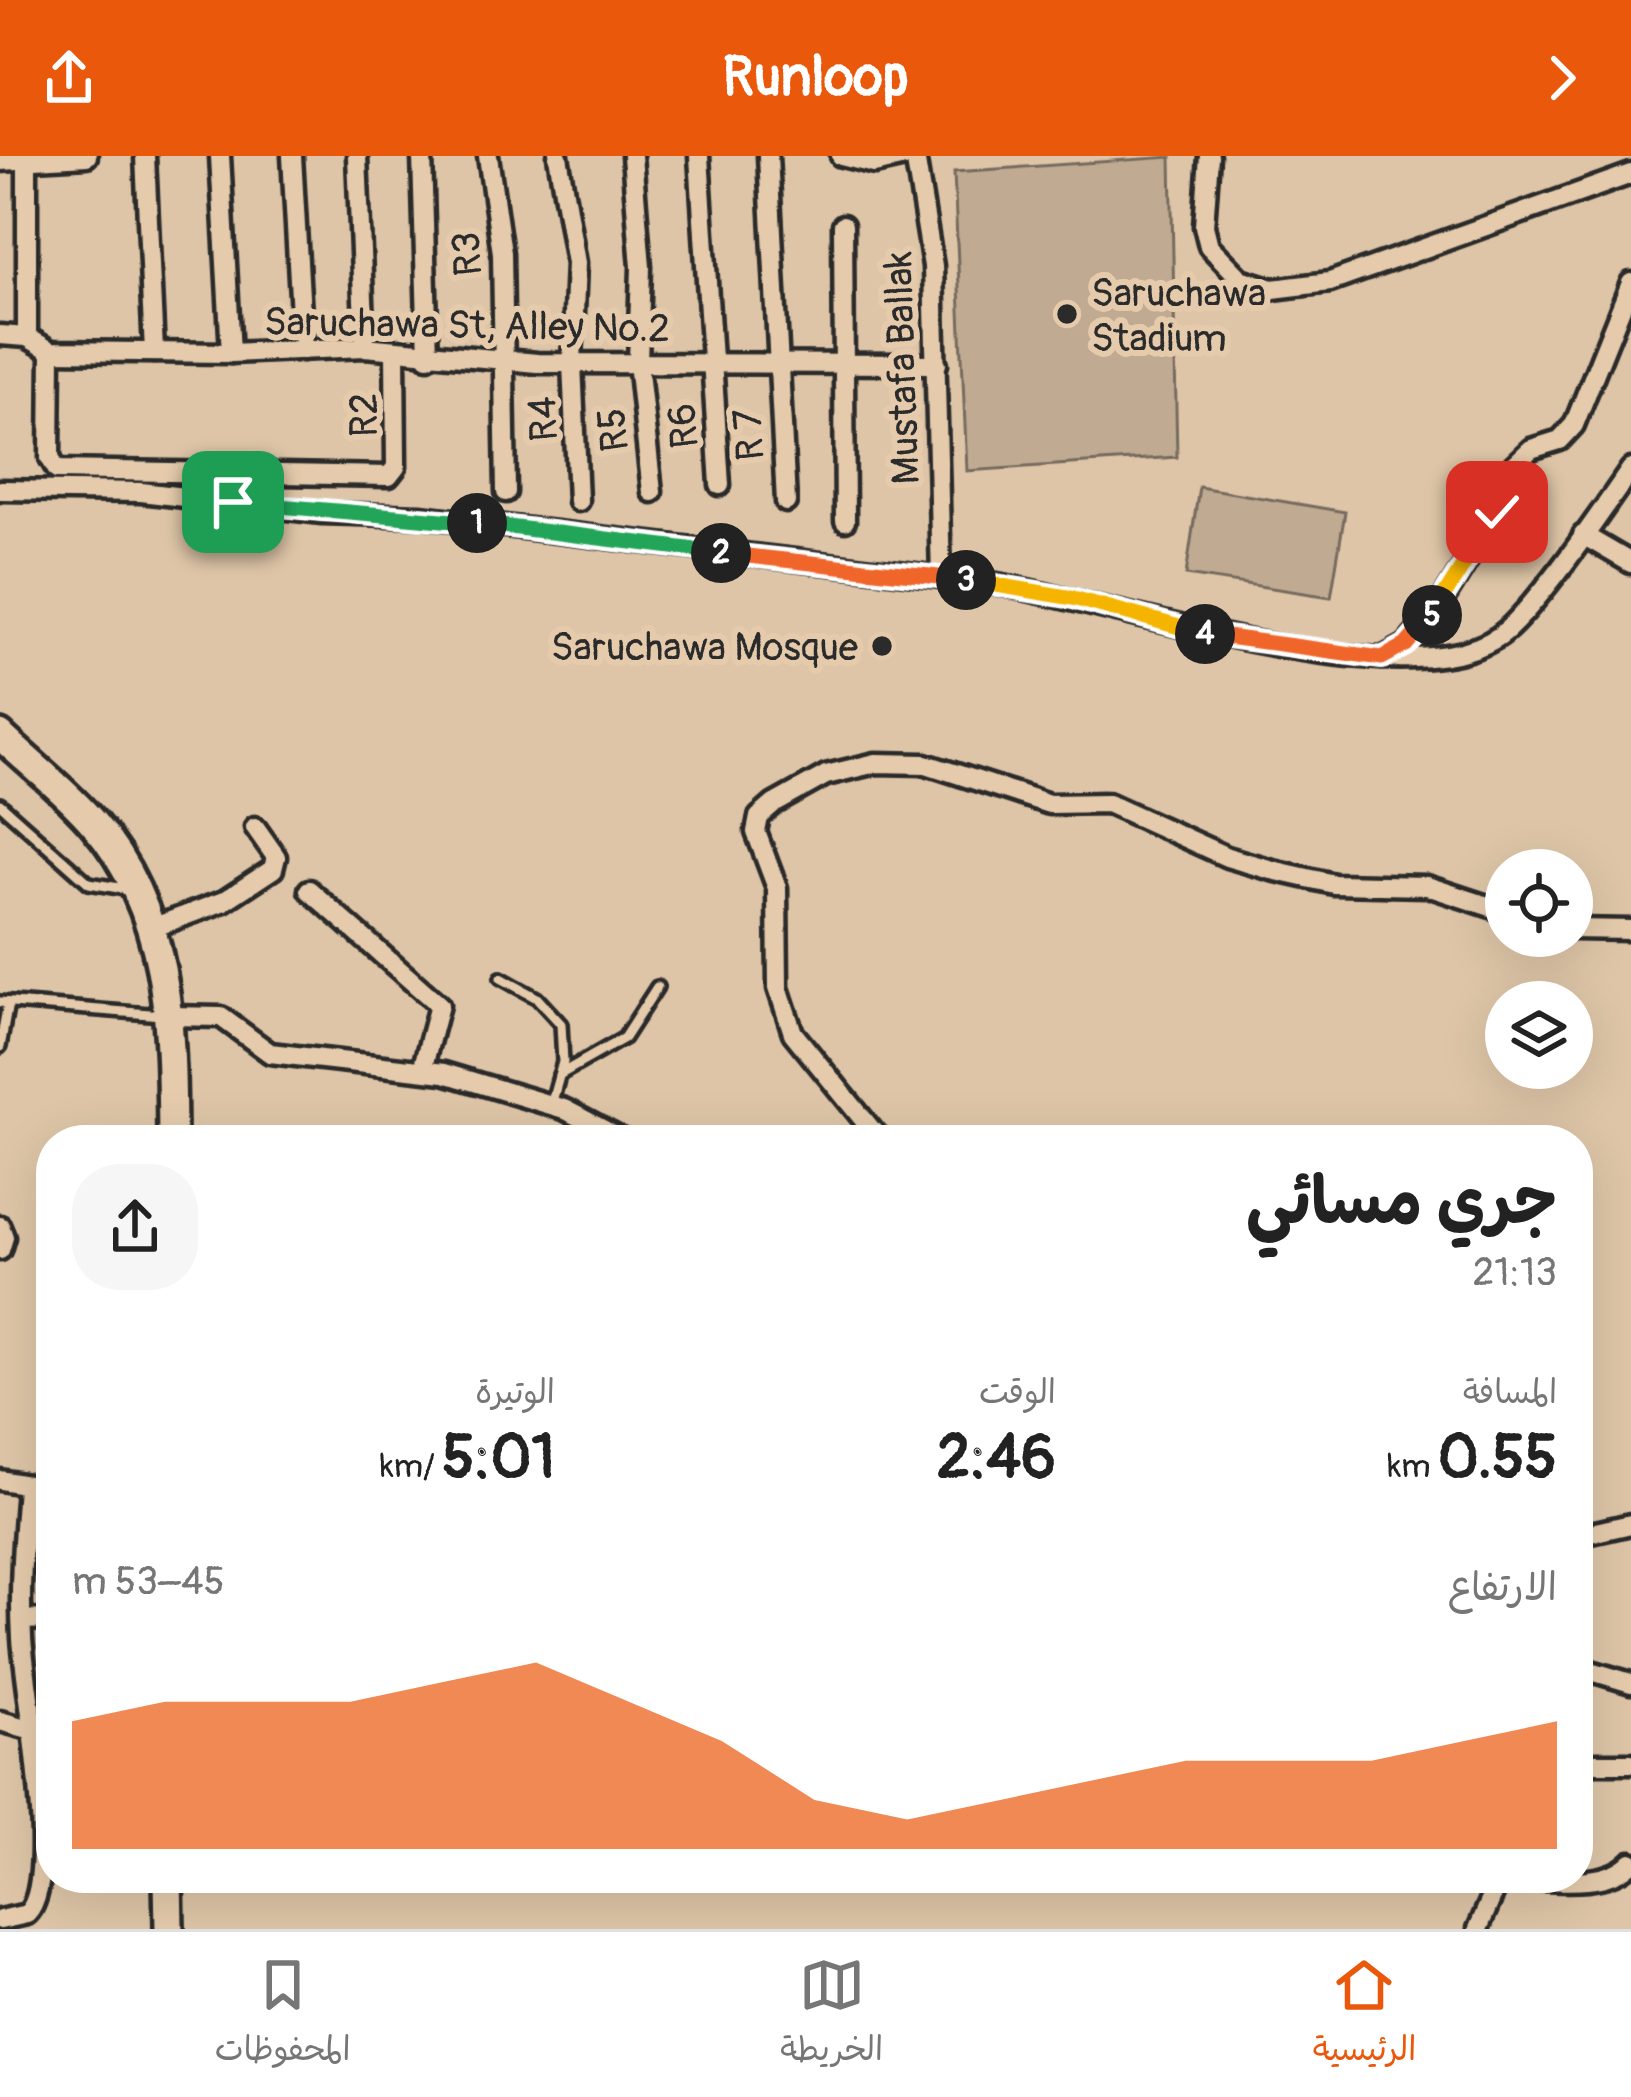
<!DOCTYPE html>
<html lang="ar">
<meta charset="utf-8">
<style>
:root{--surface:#fff;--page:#f6f6f6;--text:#222;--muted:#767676;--line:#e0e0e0;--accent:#ea580c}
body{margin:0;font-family:Pangolin,"Playpen Sans Arabic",sans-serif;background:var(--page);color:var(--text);direction:rtl;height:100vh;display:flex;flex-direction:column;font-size:45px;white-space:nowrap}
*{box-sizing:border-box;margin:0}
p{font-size:39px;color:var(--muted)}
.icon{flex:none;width:66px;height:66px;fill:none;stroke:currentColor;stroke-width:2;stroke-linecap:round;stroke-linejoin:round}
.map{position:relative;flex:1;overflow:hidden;direction:ltr}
.drawer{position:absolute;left:36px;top:969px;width:1557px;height:768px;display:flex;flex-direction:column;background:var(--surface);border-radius:48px;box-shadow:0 12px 48px #0002;direction:rtl}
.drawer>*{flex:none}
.tools{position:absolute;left:1485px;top:693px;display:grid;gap:24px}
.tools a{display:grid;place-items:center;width:108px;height:108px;border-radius:50%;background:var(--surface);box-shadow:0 12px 48px #0002;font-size:60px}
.pin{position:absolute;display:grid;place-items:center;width:102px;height:102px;color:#fff;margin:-51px;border-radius:24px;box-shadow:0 6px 18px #0006}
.km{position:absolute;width:60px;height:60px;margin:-30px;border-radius:50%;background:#222;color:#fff;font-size:33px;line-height:60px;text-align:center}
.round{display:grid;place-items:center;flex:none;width:126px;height:126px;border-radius:48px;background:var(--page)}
.summary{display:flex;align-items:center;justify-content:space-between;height:204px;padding:0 36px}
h1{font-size:66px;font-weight:700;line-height:90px}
.figures{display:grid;grid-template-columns:repeat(3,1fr);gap:18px;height:204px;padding:12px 36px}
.figures div{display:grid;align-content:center}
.figures b{font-size:60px;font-weight:700}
.figures small{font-size:33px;font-weight:400}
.figures p{font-size:33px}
.chart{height:336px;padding:24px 36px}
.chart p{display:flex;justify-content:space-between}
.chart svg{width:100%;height:216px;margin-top:12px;fill:var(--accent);opacity:.7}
header{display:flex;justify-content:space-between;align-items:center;height:156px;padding:0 36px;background:var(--accent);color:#fff;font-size:54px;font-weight:700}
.tab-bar{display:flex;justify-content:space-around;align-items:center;height:168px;border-top:3px solid var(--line);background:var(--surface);font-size:33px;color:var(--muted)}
.tab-bar a{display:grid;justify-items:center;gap:6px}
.tab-bar .current{color:var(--accent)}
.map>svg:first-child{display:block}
.garden{fill:#c0ab92;stroke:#766b5e;stroke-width:3}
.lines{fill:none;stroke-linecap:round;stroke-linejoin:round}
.lane-casing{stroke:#2b2b2b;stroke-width:18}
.street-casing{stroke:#2b2b2b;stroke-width:27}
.secondary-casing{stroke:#2b2b2b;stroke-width:36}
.lane{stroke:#e5cbac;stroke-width:9}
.street{stroke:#e5cbac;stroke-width:18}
.secondary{stroke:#e5cbac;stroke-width:27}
.split-1-casing{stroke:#fff;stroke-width:24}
.split-2-casing{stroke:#fff;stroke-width:24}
.split-3-casing{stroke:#fff;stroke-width:24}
.split-4-casing{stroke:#fff;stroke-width:24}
.split-5-casing{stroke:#fff;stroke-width:24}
.split-6-casing{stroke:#fff;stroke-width:24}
.split-1{stroke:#22a559;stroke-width:15}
.split-2{stroke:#22a559;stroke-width:15}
.split-3{stroke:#f0652b;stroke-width:15}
.split-4{stroke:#f5b400;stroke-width:15}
.split-5{stroke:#f0652b;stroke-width:15}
.split-6{stroke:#f5b400;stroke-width:15}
.poi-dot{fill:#2b2b2b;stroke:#e5cbac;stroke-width:4.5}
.labels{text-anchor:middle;stroke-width:12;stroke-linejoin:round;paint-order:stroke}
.street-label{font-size:39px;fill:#2b2b2b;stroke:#e5cbac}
.poi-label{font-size:39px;fill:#2b2b2b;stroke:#e5cbac;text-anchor:start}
</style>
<header><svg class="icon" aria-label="forward" viewBox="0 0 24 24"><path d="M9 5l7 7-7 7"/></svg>Runloop<svg class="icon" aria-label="share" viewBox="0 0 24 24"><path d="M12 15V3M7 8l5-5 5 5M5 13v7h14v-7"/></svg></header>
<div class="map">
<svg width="1631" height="1773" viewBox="0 0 1631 1773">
<rect width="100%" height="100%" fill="#dec5a7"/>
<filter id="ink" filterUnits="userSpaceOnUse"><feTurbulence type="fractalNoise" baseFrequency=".00833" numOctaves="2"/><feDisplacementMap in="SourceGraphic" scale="24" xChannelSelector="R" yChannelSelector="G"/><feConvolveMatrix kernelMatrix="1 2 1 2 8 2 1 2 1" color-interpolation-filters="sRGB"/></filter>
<g filter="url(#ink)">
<g class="garden">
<path d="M 1171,1 L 1177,301 L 967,315 L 954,16 Z"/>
<path d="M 1199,331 L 1345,356 L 1331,441 L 1186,419 Z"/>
</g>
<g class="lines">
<defs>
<g id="lane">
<path d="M 0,648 L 89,727 L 131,734"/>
<path d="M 501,822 L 537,842 L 561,868 L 563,906 L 551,949"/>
<path d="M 0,846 L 162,859"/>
<path d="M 0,891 L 8,847"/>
<path d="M 559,919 L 624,882 L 657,831"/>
</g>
<g id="street">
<path d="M 27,0 L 27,181"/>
<path d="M 145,0 L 154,196"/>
<path d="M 220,0 L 231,197"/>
<path d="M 292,0 L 303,194"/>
<path d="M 357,0 L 365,191"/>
<path d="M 422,0 L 428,201"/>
<path d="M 488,0 L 502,97 L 506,336"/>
<path d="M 558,0 L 576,107 L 572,207 L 578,345"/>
<path d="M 632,0 L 641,111 L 638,206 L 652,336"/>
<path d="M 699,0 L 720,329"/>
<path d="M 768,0 L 786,346"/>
<path d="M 841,0 L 874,8 L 909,0"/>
<path d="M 915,0 L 933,110 L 941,421"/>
<path d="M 1209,0 L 1204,70 L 1209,90 L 1241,123 L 1273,133 L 1330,126 L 1631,18"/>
<path d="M 0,5 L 87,0"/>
<path d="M 843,69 L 845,365"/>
<path d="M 0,179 L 27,181 L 51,195 L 231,197 L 365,191 L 537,207 L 937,208"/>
<path d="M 51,195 L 50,302 L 57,314 L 389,320 L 396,311 L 395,194"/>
<path d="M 0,334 L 141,336 L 322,357 L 420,360 L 992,427 C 1104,444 1423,554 1508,473 C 1548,435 1599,359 1631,313"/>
<path d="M 1583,379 L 1631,407"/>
<path d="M 1382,502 L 1406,489 L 1438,452 L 1497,356 L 1514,309 L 1531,293 L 1560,284 L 1574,269 L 1631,127"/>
<path d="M 309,734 L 439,849 L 422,914"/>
<path d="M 152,772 L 224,745 L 273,713 L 276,701 L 255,671"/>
<path d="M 1572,773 L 1631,774"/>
<path d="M 171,860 L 221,861 L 270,897 L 444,917 L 564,953 L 623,984"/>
<path d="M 880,984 L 793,877 L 778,832 L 777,732 L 756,676 L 759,661 L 774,648 L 826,619 L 876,607 L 926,608 L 1049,648 L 1108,647 L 1227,701 L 1272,714 L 1334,728 L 1427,730 L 1506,756"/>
<path d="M 0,1070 L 4,1081 L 0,1094"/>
<path d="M 0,1324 L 51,1333"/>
<path d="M 1578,1380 L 1631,1368"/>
<path d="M 22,1464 L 51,1463"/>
<path d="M 1578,1511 L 1631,1527"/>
<path d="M 0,1565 L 51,1579"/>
<path d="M 1578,1607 L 1631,1607"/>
<path d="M 1511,1722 C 1548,1723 1604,1734 1631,1706"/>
<path d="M 0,1764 L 27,1758 C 62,1723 25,1533 22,1482 C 19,1432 23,1382 27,1332"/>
<path d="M 1478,1773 L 1500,1722"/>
</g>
<g id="secondary">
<path d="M 0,579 C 31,609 66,635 94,668 C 172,759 171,871 172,984"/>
<path d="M 168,1722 L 169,1773"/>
</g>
</defs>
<use href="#lane" class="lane-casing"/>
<use href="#street" class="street-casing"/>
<use href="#secondary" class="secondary-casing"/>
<use href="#lane" class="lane"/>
<use href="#street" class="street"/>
<use href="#secondary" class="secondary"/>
</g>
</g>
<g class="lines" filter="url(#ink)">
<defs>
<path id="split-1" d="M 233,346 L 477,367"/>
<path id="split-2" d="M 477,367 L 721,397"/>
<path id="split-3" d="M 721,397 L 966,424"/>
<path id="split-4" d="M 966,424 L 1073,442 L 1205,478"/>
<path id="split-5" d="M 1205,478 L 1382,502 L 1406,489 L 1432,459"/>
<path id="split-6" d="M 1432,459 L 1497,356"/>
</defs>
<use href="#split-1" class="split-1-casing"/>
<use href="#split-2" class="split-2-casing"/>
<use href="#split-3" class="split-3-casing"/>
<use href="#split-4" class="split-4-casing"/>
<use href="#split-5" class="split-5-casing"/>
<use href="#split-6" class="split-6-casing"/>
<use href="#split-1" class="split-1"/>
<use href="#split-2" class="split-2"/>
<use href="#split-3" class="split-3"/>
<use href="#split-4" class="split-4"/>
<use href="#split-5" class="split-5"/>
<use href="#split-6" class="split-6"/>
</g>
<g class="poi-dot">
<circle cx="1067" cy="158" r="12"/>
<circle cx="882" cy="490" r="12"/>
</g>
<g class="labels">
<g class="street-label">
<text transform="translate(466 98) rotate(-94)" y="14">R3</text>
<text transform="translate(467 168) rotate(1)" y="14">Saruchawa St, Alley No.2</text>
<text transform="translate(901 212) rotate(-92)" y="14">Mustafa Ballak</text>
<text transform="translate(363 259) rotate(-90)" y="14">R2</text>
<text transform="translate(542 263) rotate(-93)" y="14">R4</text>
<text transform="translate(682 270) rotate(-95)" y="14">R6</text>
<text transform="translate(612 274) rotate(-96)" y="14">R5</text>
<text transform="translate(748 279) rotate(-94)" y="14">R 7</text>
</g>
<g class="poi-label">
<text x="1091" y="150">Saruchawa<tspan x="1091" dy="45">Stadium</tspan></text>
<text x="858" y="504" text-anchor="end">Saruchawa Mosque</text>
</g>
</g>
</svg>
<div class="tools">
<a><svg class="icon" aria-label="locate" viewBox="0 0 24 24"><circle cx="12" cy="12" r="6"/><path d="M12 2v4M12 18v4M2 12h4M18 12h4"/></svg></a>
<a><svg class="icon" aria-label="layers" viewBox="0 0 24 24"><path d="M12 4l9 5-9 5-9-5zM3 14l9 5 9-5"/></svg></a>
</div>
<div class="pin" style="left:233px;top:346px;background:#1e9e55"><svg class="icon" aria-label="arrive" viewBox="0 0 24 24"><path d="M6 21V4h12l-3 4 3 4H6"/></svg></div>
<div class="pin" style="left:1497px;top:356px;background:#d93025"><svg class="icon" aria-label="check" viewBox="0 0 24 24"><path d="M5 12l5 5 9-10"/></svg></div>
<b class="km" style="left:477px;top:367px">1</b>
<b class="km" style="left:721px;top:397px">2</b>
<b class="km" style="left:966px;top:424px">3</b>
<b class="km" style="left:1205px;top:478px">4</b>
<b class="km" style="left:1432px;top:459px">5</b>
<section class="drawer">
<div class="summary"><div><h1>جري مسائي</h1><p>21:13</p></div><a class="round"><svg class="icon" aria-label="share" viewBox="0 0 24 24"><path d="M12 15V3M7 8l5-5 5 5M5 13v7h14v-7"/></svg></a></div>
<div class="figures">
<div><p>المسافة</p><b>0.55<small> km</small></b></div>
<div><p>الوقت</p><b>2:46</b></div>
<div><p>الوتيرة</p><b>5:01<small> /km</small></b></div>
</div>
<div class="chart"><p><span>الارتفاع</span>45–53 m</p>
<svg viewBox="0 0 160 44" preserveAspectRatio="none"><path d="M0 44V18L10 14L20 14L30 14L40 10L50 6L60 14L70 22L80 34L90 38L100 34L110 30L120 26L130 26L140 26L150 22L160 18V44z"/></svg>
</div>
</section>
</div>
<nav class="tab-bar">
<a class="current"><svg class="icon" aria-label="home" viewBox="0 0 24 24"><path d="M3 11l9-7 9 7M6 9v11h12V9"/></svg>الرئيسية</a>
<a><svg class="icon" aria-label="map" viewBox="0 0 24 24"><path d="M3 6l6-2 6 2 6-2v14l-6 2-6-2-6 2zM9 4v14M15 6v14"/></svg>الخريطة</a>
<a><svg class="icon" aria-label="saved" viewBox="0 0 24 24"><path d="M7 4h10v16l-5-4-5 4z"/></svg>المحفوظات</a>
</nav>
